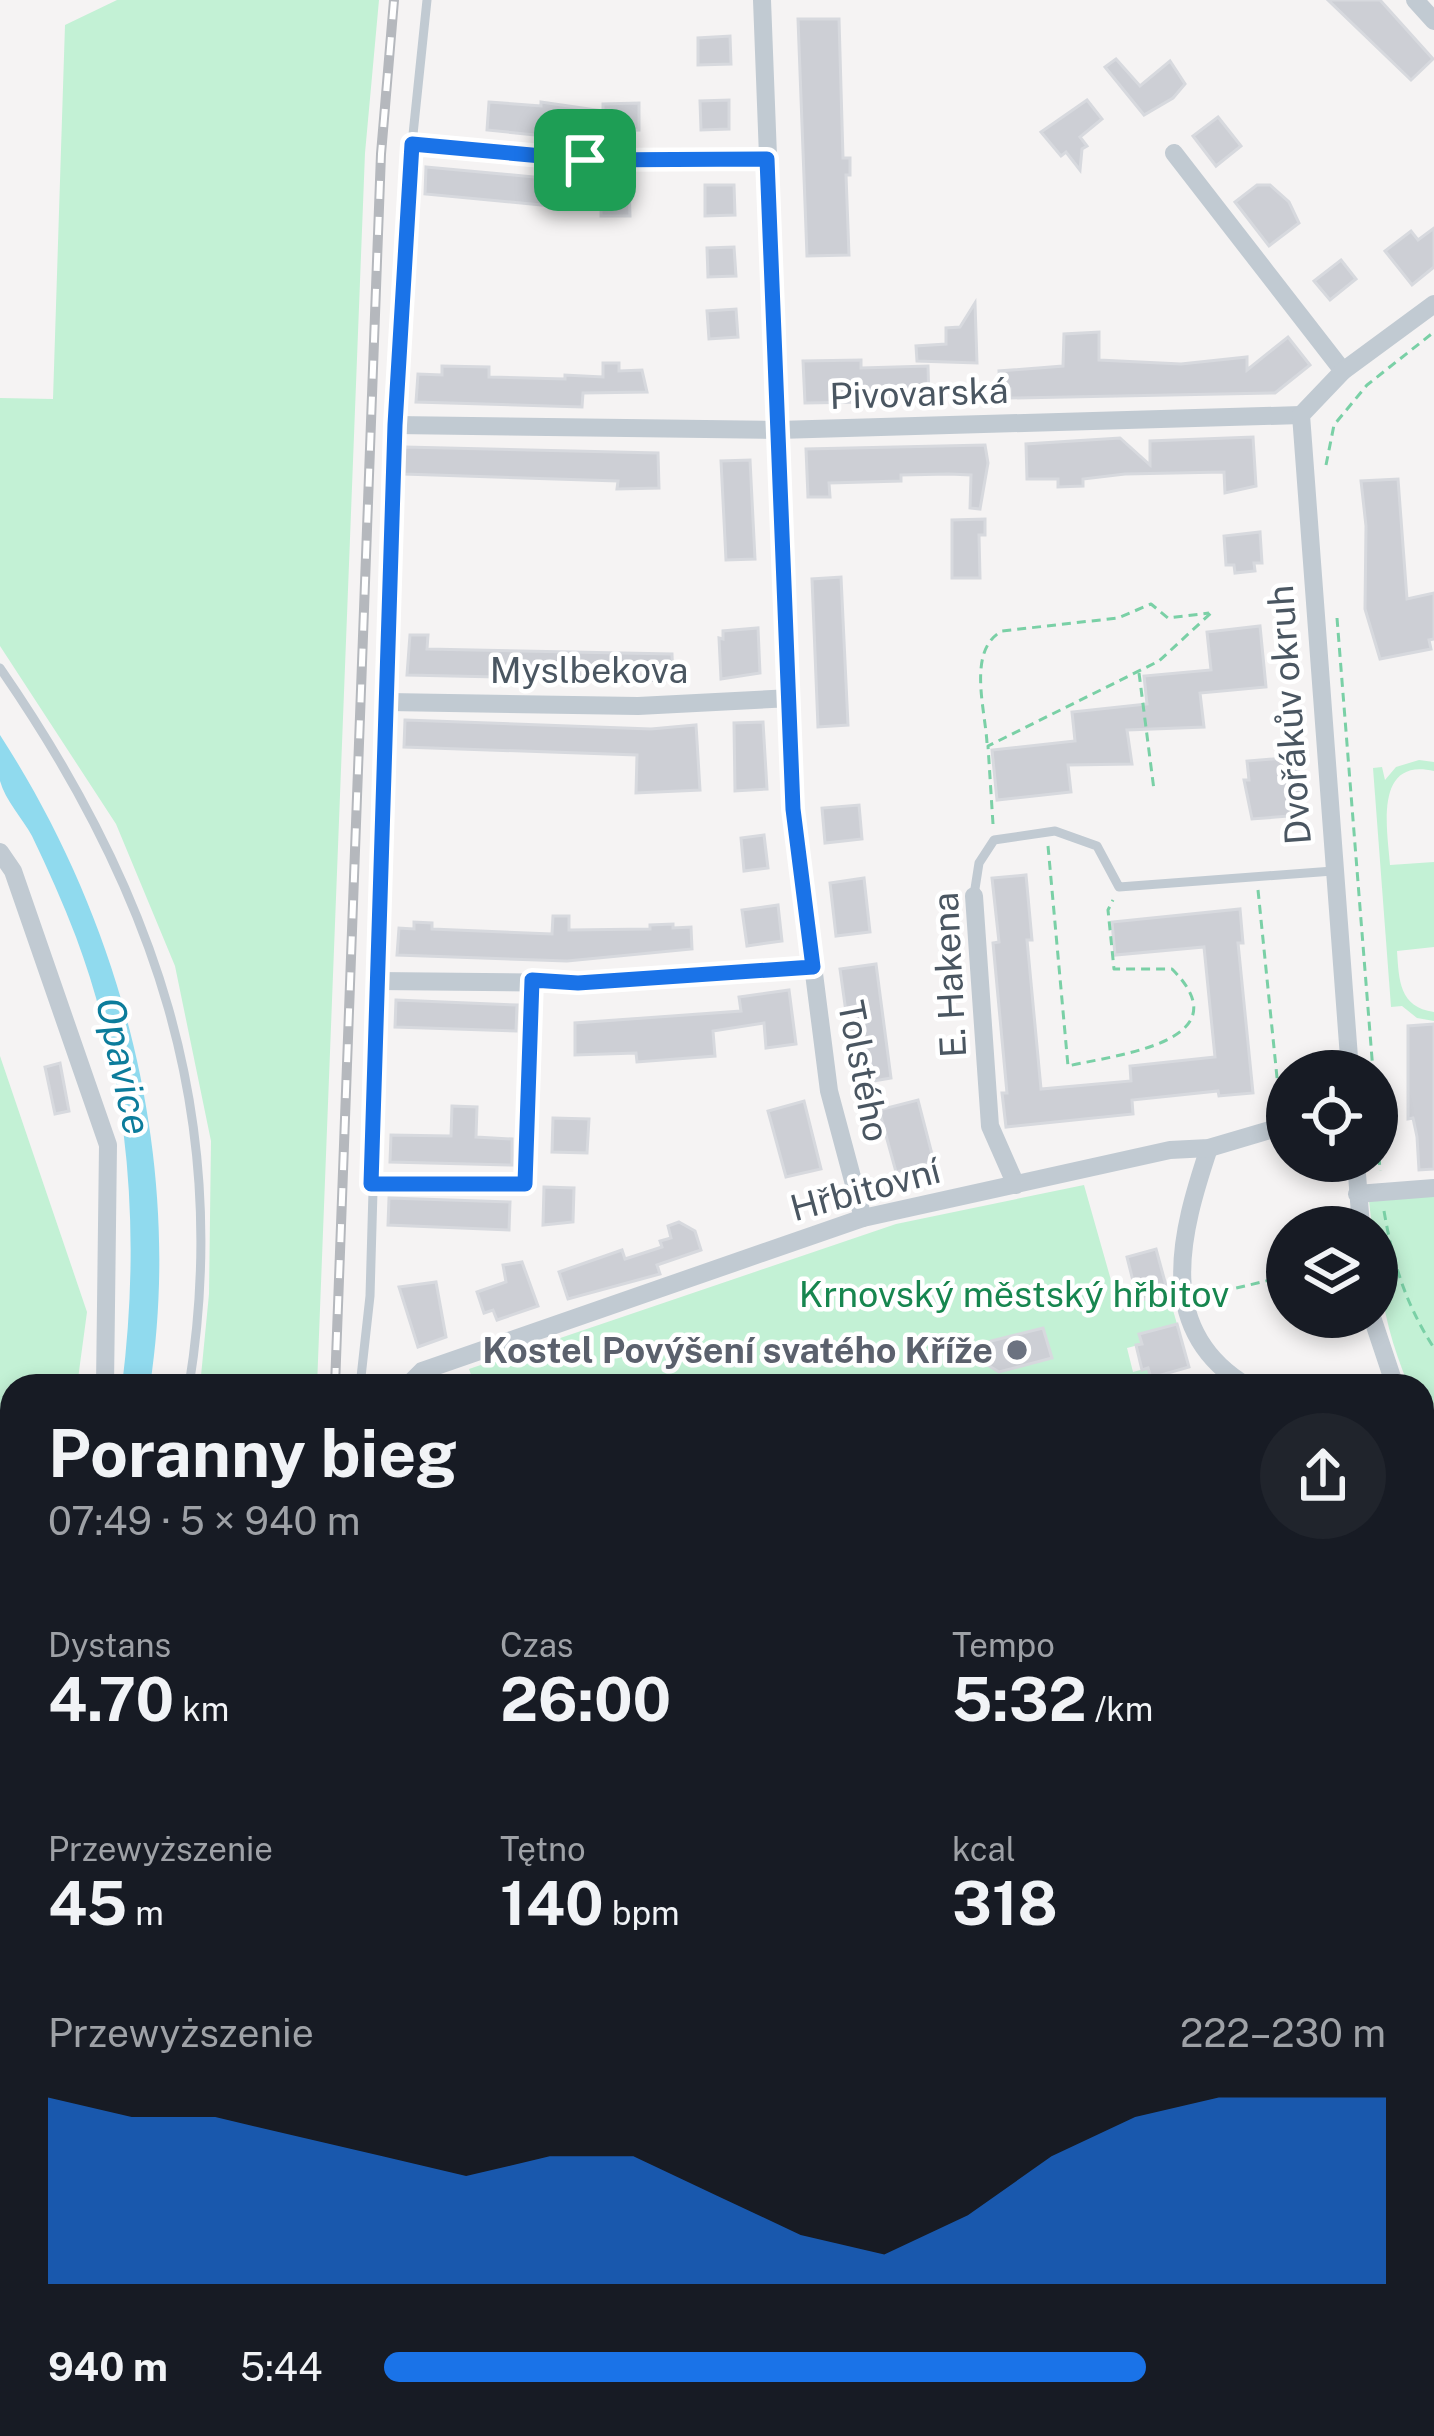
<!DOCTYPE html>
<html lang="pl">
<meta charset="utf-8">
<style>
:root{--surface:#171b24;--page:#20242c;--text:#f1f3f6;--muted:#9ea1a6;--accent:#1a73e8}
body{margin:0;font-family:"Public Sans",sans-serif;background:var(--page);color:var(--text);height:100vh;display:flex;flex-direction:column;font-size:45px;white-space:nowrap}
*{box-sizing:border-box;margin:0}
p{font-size:39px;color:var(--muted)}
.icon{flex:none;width:66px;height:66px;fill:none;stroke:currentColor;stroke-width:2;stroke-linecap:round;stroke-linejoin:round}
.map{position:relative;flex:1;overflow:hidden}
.panel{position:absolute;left:0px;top:1374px;width:1434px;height:1062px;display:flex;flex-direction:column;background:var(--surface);border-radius:36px 36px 0 0;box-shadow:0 6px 18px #0003}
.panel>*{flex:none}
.buttons{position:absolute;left:1266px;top:1050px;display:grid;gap:24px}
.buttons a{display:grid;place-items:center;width:132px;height:132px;border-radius:50%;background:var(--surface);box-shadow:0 6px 18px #0003;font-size:60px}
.pin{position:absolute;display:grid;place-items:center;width:102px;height:102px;color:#fff;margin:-51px;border-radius:24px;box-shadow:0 6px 18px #0006}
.round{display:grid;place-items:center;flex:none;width:126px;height:126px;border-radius:63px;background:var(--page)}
.headline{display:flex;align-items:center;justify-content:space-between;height:204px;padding:0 48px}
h1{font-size:66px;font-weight:700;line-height:90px}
.stats{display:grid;grid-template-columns:repeat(3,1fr);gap:18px;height:204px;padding:12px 48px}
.stats div{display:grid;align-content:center}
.stats b{font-size:60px;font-weight:700}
.stats small{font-size:33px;font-weight:400}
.stats p{font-size:33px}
.chart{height:336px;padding:24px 48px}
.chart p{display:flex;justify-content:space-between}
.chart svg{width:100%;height:216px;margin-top:12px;fill:var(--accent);opacity:.7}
ul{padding:0 48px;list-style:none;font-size:39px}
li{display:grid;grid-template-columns:192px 144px 1fr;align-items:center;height:90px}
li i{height:30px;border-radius:15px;background:var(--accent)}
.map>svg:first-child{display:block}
.green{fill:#c3f1d5}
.water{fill:#90daee}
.building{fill:#cdcfd5;stroke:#d7d9de;stroke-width:3}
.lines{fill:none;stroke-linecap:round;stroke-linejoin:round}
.path{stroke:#7ad0a6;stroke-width:3;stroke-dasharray:9 6;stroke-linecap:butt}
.service{stroke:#c1cad2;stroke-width:9}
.minor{stroke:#c1cad2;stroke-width:18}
.primary{stroke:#b3c2d1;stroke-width:27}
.rail-casing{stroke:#b5b8bd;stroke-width:10}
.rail{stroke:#fff;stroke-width:6;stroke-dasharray:18;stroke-linecap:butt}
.route-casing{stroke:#fff;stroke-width:24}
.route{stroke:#1a73e8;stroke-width:15}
.worship-dot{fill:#6b7280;stroke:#fff;stroke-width:4.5}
.labels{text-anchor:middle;stroke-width:9;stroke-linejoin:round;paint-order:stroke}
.street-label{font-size:36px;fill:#4a5661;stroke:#fff}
.park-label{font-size:36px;fill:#17864f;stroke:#fff}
.worship-label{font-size:36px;font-weight:bold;fill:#5b616d;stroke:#fff;text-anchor:end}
.water-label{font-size:39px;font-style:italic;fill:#0c7c9b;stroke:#fff}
</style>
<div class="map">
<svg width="1434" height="2436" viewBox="0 0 1434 2436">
<rect width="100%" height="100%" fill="#f5f3f3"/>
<g class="green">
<path d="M 117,0 L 379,0 L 365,153 L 317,1386 L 200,1386 L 209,1294 L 211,1141 L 175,966 L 116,824 L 0,646 L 0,398 L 53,399 L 65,25 Z"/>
<path d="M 1419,760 L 1434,762 L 1434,771 C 1374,757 1387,828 1390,865 L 1434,862 L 1434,947 L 1397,951 C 1399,980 1399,1007 1434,1012 L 1434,1021 L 1417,1018 L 1402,1006 L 1391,1007 L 1373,768 L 1382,767 L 1385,780 L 1396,767 Z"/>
<path d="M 0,1056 L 87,1312 L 77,1386 L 12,1386 L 12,1632 L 0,1635 Z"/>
<path d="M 1084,1185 L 1118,1305 L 1168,1293 L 1177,1324 L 1140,1334 L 1142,1344 L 1127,1348 L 1133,1372 L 1148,1368 L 1153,1386 L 475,1386 L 469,1369 L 896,1224 Z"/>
<path d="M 1434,1194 L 1434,1432 L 1422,1411 L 1422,1386 L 1409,1386 C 1386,1332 1377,1285 1377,1227 L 1372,1227 L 1369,1201 Z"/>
<path d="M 1434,1892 L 1434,2094 L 1422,2095 L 1422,1893 Z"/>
</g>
<g class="water">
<path d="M 0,735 C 123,925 184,1160 150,1386 L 122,1386 C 141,1233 130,1082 76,937 C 63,903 48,869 32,836 C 23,819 5,800 0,781 C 0,768 0,749 0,735 Z"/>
<path d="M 12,1955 L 12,2336 C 3,2209 0,2082 12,1955 Z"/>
</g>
<g class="building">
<path d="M 1328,0 L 1380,0 L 1433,59 L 1411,80 Z"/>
<path d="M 798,19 L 839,19 L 843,158 L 850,158 L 850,175 L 846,175 L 849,255 L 807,256 Z"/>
<path d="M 730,36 L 731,64 L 698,65 L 698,38 Z"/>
<path d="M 1116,59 L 1140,86 L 1170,61 L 1185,84 L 1173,98 L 1144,115 L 1105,67 Z"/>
<path d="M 729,100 L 729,129 L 701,130 L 700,101 Z"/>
<path d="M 1087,100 L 1102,119 L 1080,137 L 1087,146 L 1082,149 L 1080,170 L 1066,152 L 1061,156 L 1041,132 Z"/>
<path d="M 489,102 L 541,106 L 541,102 L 603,111 L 603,104 L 639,103 L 639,130 L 585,132 L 585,140 L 487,130 Z"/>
<path d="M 1218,117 L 1241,146 L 1216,166 L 1193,136 Z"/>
<path d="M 426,167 L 566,180 L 563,207 L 425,194 Z"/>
<path d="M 601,183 L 629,183 L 630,216 L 601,216 Z"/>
<path d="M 705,185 L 734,185 L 735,215 L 705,216 Z"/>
<path d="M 1257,185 L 1270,185 L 1289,202 L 1299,223 L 1269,246 L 1235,202 Z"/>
<path d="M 1434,228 L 1434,267 L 1412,285 L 1385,251 L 1411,231 L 1418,240 Z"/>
<path d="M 734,247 L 736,276 L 708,277 L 707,248 Z"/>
<path d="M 1341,260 L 1356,279 L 1330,300 L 1314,281 Z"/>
<path d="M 975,303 L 977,363 L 917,361 L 916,346 L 946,344 L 946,328 L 960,327 Z"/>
<path d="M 736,309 L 738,337 L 709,339 L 707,311 Z"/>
<path d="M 1099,332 L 1099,360 L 1181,364 L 1247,357 L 1247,370 L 1288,337 L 1310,365 L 1275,393 L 1010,398 L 1010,389 L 1000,389 L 999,371 L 1063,366 L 1064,334 Z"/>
<path d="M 861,360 L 861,368 L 928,366 L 929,401 L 805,403 L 803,361 Z"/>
<path d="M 603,363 L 619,363 L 619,371 L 642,370 L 647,392 L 583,393 L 582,407 L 416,402 L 418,374 L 442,375 L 442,366 L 489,367 L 489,377 L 565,379 L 565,375 L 603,377 Z"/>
<path d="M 1253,437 L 1256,486 L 1225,493 L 1224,472 L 1125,474 L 1083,479 L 1083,486 L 1058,487 L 1058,479 L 1027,479 L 1026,444 L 1120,438 L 1150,465 L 1150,441 Z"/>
<path d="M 985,445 L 988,463 L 980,509 L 970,508 L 971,475 L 949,474 L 901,475 L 901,481 L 829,483 L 830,497 L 808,497 L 806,449 Z"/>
<path d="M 404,447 L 658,453 L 659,488 L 617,489 L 618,481 L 404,474 Z"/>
<path d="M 750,460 L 755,559 L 726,560 L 721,461 Z"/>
<path d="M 1398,479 L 1407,599 L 1434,593 L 1434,639 L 1429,640 L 1431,649 L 1380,659 L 1365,609 L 1366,526 L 1361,481 Z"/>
<path d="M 985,519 L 985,535 L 979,535 L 980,578 L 952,578 L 952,520 Z"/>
<path d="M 1260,532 L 1262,563 L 1254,563 L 1255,571 L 1235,573 L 1234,565 L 1226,565 L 1224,536 Z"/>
<path d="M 841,577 L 848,725 L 818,727 L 812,579 Z"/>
<path d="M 1260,626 L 1266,687 L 1200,693 L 1204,727 L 1127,730 L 1132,764 L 1068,765 L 1071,792 L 997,800 L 992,750 L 1075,741 L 1072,712 L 1147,704 L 1144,676 L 1211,670 L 1207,632 Z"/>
<path d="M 758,628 L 760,673 L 721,679 L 719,638 L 723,639 L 723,631 Z"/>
<path d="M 410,635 L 428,635 L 427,649 L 672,654 L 673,681 L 407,675 Z"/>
<path d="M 405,720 L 651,729 L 696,725 L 700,790 L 636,793 L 637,755 L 404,747 Z"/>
<path d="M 763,722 L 767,789 L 735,791 L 734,723 Z"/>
<path d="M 1297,757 L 1302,815 L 1252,819 L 1244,780 L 1249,780 L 1247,761 Z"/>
<path d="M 859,805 L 862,839 L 825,843 L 822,808 Z"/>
<path d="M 764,835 L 768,868 L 744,871 L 741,838 Z"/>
<path d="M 1026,875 L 1032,940 L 1027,940 L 1041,1089 L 1131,1081 L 1130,1066 L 1215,1057 L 1204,947 L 1115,955 L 1112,922 L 1240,909 L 1243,943 L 1238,943 L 1253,1093 L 1219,1096 L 1218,1091 L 1132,1100 L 1133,1114 L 1006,1127 L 1002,1093 L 1007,1093 L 993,943 L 999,942 L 992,878 Z"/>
<path d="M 864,878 L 870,932 L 836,936 L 830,883 Z"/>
<path d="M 778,905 L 782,941 L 747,946 L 742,910 Z"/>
<path d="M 553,916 L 569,916 L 569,930 L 650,929 L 650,925 L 673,924 L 673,928 L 691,927 L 692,949 L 567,961 L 397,955 L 399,928 L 414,929 L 414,922 L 432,923 L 432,929 L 552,934 Z"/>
<path d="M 876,964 L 891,1078 L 856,1084 L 840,969 Z"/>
<path d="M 789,990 L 796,1044 L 766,1048 L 764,1023 L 713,1031 L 715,1056 L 637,1062 L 636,1053 L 575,1055 L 575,1023 L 741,1011 L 739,997 Z"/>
<path d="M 396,1000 L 517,1005 L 516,1031 L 395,1027 Z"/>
<path d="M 1434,1024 L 1434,1169 L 1419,1170 L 1417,1137 L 1413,1118 L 1408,1119 L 1408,1026 Z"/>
<path d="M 60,1063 L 69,1111 L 55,1114 L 45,1067 Z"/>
<path d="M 918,1100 L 934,1162 L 896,1172 L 879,1110 Z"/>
<path d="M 804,1101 L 821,1169 L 786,1177 L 768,1111 Z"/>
<path d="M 452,1106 L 477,1107 L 476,1137 L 512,1139 L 512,1165 L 390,1162 L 391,1135 L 451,1136 Z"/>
<path d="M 553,1118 L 589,1119 L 587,1153 L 552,1152 Z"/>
<path d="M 544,1187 L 574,1188 L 573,1222 L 543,1225 Z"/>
<path d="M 389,1198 L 510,1202 L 509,1230 L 388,1225 Z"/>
<path d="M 679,1222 L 695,1231 L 701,1250 L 657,1265 L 660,1274 L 568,1299 L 559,1272 L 622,1250 L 625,1259 L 662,1247 L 660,1241 L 671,1238 L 668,1226 Z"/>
<path d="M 1156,1249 L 1168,1293 L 1138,1301 L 1127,1257 Z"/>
<path d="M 522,1262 L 538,1306 L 497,1320 L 493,1310 L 484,1313 L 477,1292 L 506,1282 L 503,1265 Z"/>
<path d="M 436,1282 L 446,1337 L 418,1347 L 399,1287 Z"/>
<path d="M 1177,1324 L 1189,1367 L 1151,1378 L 1148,1368 L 1142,1370 L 1136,1345 L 1142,1344 L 1139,1334 Z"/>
<path d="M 1043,1328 L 1052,1358 L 999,1372 L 981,1361 L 991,1341 Z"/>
</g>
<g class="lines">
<g class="path">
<path d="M 1326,465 L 1334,425 L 1367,385 L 1434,332"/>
<path d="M 1337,618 L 1373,1071"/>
<path d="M 1139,673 L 1154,790"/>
<path d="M 987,743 C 985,708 967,650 1002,631 L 1118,618 L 1151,604 L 1168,618 L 1209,613"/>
<path d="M 993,824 L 988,746 L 1159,661 L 1211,613"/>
<path d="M 1048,846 L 1068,1066 C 1115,1055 1245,1042 1172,969 L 1114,969 L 1108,910 L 1113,900"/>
<path d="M 1258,890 L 1280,1107"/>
<path d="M 1377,1126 L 1380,1171"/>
<path d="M 1384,1211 C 1393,1263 1405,1303 1434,1348"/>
<path d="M 1207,1295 L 1287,1276"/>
<path d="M 32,2431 L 93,2424"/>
</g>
<g class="service">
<path d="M 0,668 C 153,889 233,1115 189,1386"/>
<path d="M 974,895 L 979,863 L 994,840 L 1055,831 L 1097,846 L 1119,887 L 1333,871"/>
<path d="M 360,1386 L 370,1296 L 395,425 L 412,144 L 427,0"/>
<path d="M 1422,1527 L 1434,1520"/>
<path d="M 1422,2340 L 1434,2339"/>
<path d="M 450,2424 L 451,2436"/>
<path d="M 657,2424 L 658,2436"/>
<path d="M 1171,2424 L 1172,2436"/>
<path d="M 1223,2424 L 1224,2436"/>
</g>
<g class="minor">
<path d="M 762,0 L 793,809 L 829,1091 L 863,1218"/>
<path d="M 1415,0 L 1434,21"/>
<path d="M 412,144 L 585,160 L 767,159"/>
<path d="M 1174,153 L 1343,371"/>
<path d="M 395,425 L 778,430 L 1301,415"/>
<path d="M 388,702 L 638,706 L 791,698"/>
<path d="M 0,852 L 13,871 L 108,1145 L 105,1386"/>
<path d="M 974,896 L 990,1126 L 1016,1185"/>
<path d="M 377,981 L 578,983 L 813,966"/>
<path d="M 1350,1071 L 1301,415 L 1343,371 L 1434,304"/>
<path d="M 1209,1148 C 1181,1232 1153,1330 1247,1386"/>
<path d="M 1356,1161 L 1361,1227"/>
<path d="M 371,1184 L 525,1183 L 532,980"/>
<path d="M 1357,1194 L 1434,1188"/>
<path d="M 1372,1317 L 1395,1386"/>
<path d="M 407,1386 L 422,1371 L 863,1218 L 1170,1150 L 1209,1148 L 1287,1125"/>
<path d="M 1422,1437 L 1434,1459"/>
<path d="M 1422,1484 L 1434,1490"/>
<path d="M 0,1676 L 12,1662"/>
<path d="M 0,1724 L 9,1751 L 0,1824"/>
<path d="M 1117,2424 L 1118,2436"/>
<path d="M 1273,2424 L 1274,2436"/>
</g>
<g class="primary">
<path d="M 1422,2298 L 1434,2297"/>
<path d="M 0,2417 L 12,2416"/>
</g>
<defs>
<g id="rail">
<path d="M 335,1386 L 381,154 L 394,0"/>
<path d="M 333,2436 L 333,2424"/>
</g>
</defs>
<use href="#rail" class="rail-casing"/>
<use href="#rail" class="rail"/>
</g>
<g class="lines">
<defs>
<path id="route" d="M 412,144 L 585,160 L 767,159 L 793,809 L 813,967 L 578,983 L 532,980 L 525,1184 L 371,1184 L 395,425 Z"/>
</defs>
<use href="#route" class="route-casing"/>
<use href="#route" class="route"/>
</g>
<circle class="worship-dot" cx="1017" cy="1350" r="12"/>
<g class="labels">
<g class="street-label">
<text transform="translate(919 393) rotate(-2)" y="13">Pivovarská</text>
<text x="589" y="683">Myslbekova</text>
<text transform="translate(1289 715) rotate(-94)" y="13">Dvořákův okruh</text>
<text transform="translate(949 975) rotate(-93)" y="13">E. Hakena</text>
<text transform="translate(864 1071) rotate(79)" y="13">Tolstého</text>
<text transform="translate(865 1189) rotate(-15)" y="13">Hřbitovní</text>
</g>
<g class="park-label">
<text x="1014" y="1307">Krnovský městský hřbitov</text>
</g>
<g class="worship-label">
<text x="993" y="1363">Kostel Povýšení svatého Kříže</text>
</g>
<g class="water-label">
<text transform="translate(124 1066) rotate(78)" y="14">Opavice</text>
</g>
</g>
</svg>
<div class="buttons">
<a><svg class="icon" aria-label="locate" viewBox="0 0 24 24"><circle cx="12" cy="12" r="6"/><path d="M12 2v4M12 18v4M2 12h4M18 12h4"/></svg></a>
<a><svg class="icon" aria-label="layers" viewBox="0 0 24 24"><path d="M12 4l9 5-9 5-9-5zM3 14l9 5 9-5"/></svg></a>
</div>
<div class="pin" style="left:585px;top:160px;background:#1e9e55"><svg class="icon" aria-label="arrive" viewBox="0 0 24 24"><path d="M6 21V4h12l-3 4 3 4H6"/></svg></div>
<section class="panel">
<div class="headline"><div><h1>Poranny bieg</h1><p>07:49 · 5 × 940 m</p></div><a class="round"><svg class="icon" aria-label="share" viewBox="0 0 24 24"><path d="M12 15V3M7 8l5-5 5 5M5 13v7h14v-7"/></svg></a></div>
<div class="stats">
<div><p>Dystans</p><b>4.70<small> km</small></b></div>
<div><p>Czas</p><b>26:00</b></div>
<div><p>Tempo</p><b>5:32<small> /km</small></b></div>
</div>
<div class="stats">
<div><p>Przewyższenie</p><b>45<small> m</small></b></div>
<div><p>Tętno</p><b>140<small> bpm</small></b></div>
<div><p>kcal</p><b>318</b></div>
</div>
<div class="chart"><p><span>Przewyższenie</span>222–230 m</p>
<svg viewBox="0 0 160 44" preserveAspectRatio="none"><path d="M0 44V6L10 10L20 10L30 14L40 18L50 22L60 18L70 18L80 26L90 34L100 38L110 30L120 18L130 10L140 6L150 6L160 6V44z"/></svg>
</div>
<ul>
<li><b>940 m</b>5:44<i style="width:76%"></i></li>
</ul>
</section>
</div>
